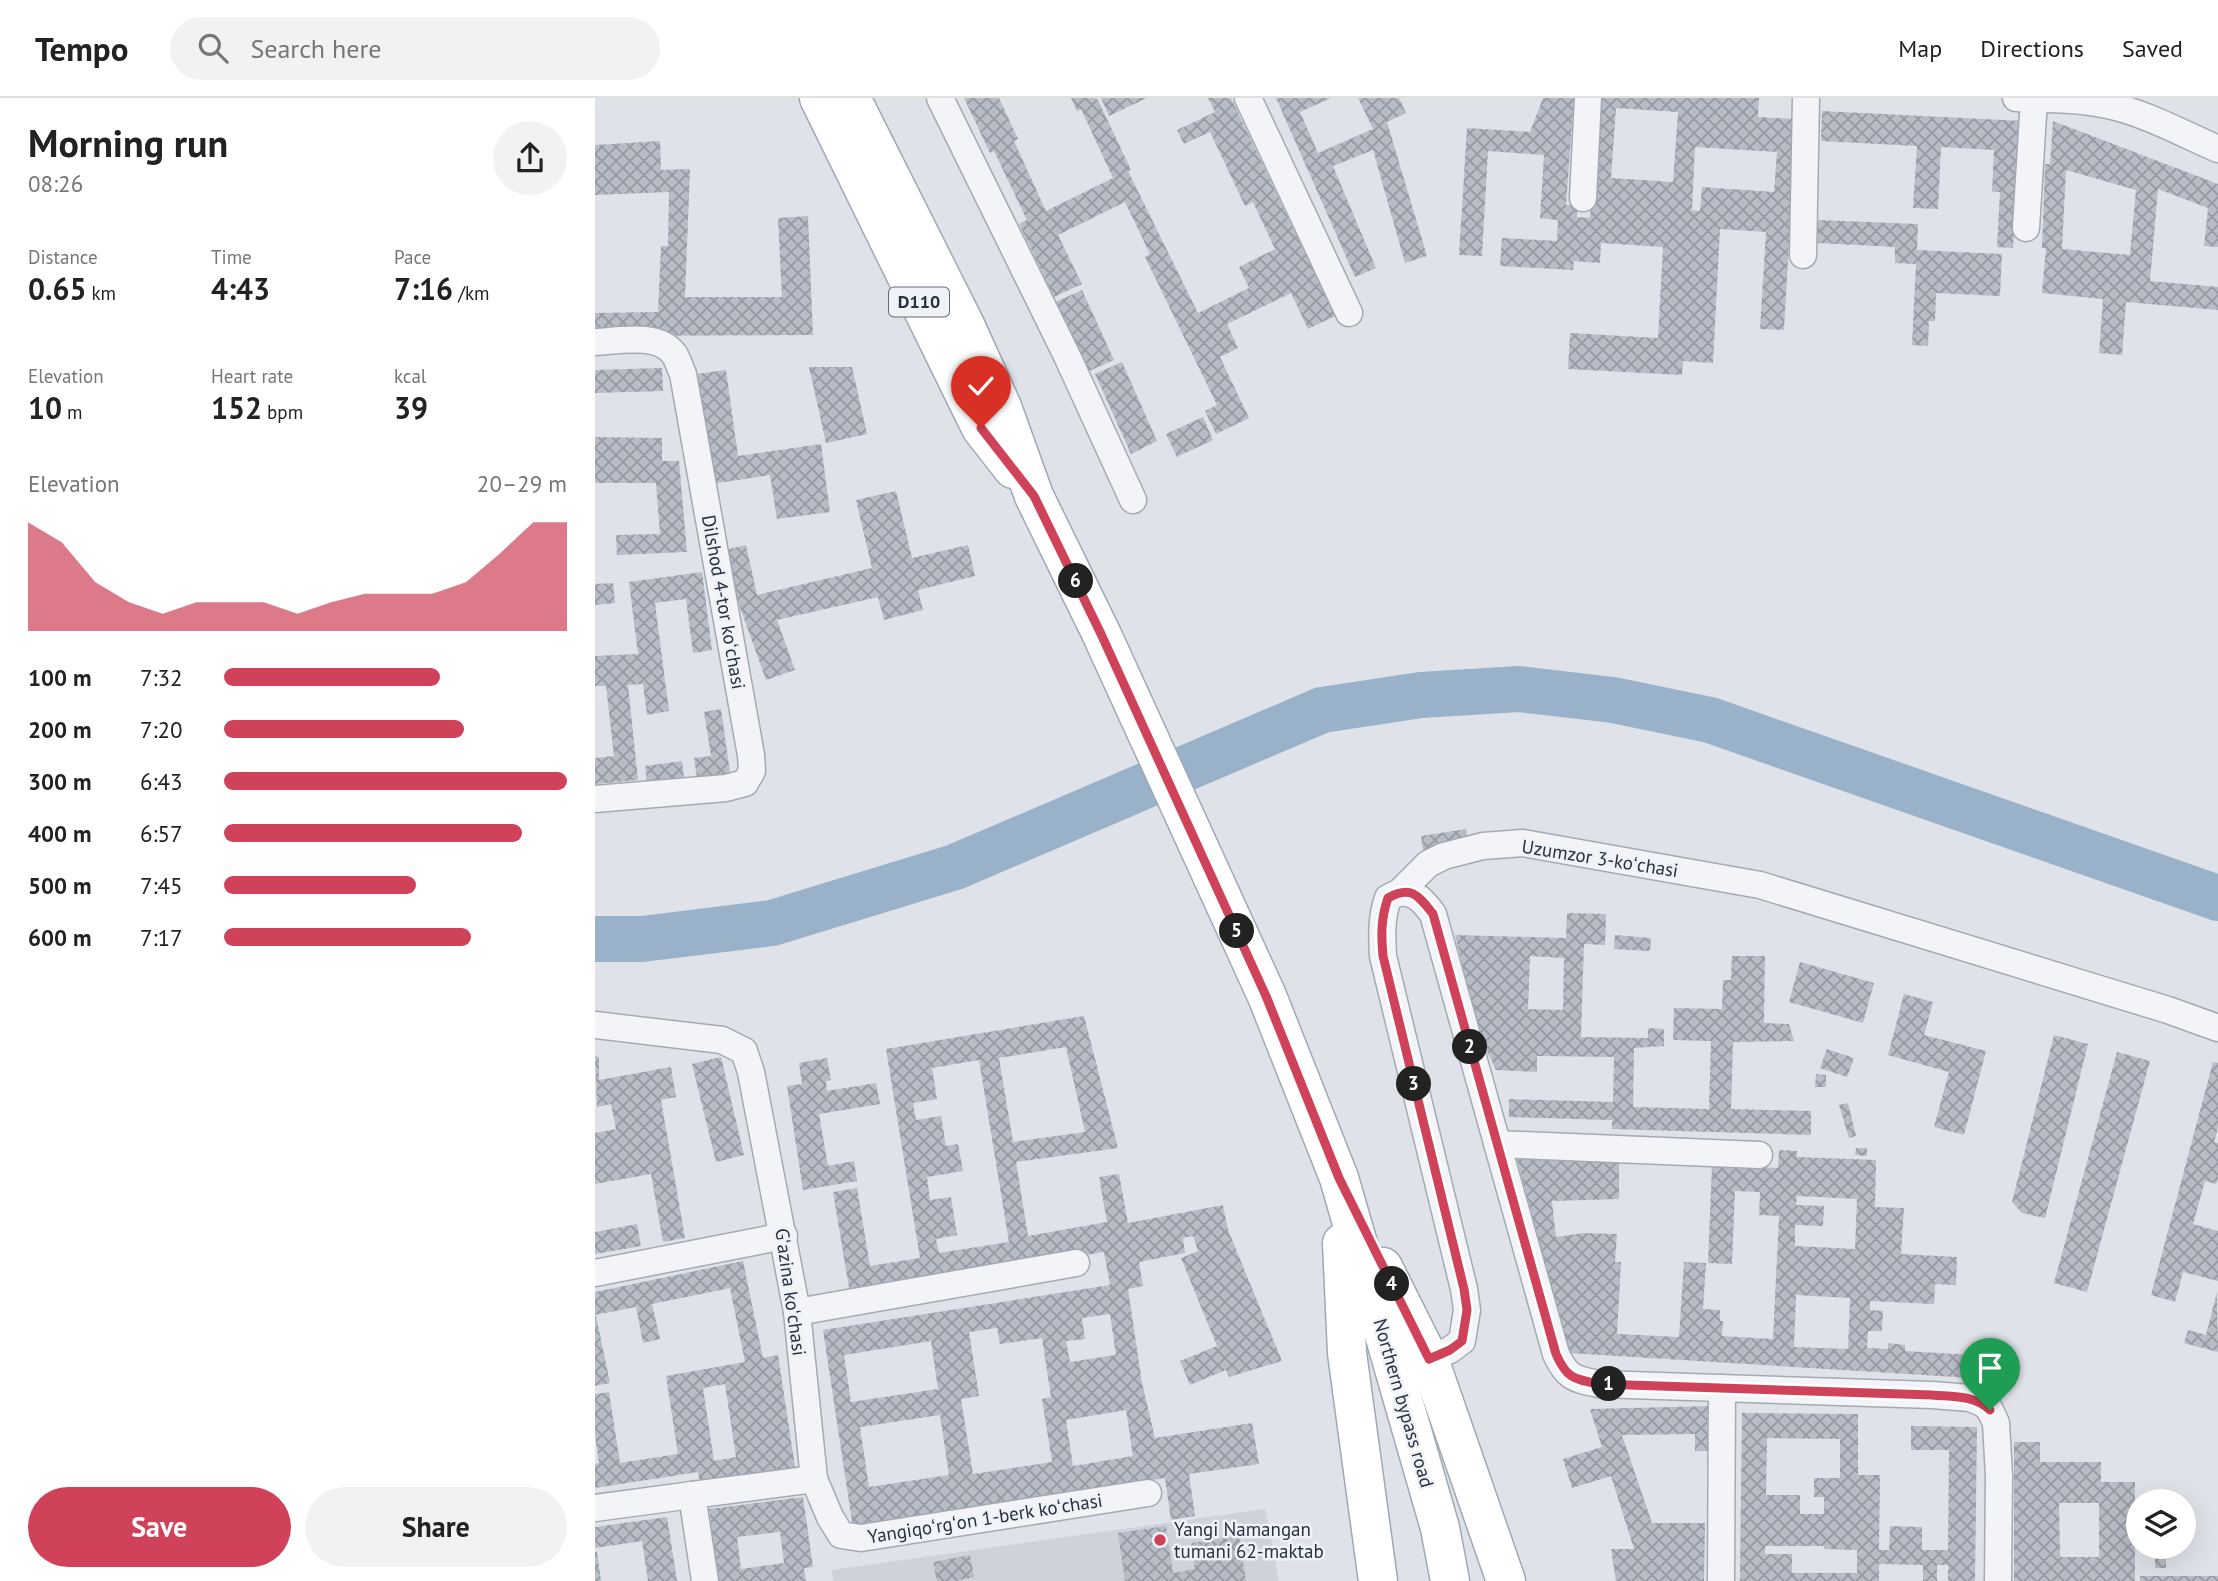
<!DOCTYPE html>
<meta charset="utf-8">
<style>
:root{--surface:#fff;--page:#f2f2f2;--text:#222;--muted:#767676;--line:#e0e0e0;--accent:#d04259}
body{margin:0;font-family:"PT Sans",sans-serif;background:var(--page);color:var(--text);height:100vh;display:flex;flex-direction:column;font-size:26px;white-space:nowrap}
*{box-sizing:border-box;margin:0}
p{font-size:23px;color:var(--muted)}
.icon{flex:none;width:38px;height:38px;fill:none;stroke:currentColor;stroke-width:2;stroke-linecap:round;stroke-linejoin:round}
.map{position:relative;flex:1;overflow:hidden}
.panel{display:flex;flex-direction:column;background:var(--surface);width:595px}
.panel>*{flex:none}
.buttons{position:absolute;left:1531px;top:1391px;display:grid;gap:14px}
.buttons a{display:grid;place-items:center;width:70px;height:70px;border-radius:50%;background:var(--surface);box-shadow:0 7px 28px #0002;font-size:35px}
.pin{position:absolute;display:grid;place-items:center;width:60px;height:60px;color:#fff;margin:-72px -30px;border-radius:50% 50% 50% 0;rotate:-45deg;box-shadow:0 0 7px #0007}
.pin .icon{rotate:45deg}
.km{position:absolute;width:35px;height:35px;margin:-18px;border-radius:50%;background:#222;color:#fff;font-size:19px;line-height:35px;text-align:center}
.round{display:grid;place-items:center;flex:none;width:74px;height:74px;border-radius:37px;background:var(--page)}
.headline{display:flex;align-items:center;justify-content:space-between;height:119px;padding:0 28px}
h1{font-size:38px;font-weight:600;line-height:52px}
.figures{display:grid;grid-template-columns:repeat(3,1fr);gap:10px;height:119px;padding:7px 28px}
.figures div{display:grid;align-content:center}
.figures b{font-size:30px;font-weight:600}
.figures small{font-size:19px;font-weight:400}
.figures p{font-size:19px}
.chart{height:196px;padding:14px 28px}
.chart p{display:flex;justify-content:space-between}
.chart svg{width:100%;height:126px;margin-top:7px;fill:var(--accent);opacity:.7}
.action{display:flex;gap:14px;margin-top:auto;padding:14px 28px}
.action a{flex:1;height:80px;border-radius:42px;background:var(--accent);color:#fff;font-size:28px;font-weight:600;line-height:80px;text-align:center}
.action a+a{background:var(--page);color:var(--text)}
ul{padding:0 28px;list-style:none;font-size:23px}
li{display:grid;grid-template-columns:112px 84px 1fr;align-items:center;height:52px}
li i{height:18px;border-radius:9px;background:var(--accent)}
header{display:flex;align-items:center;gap:42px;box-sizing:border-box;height:98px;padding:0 35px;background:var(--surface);border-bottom:2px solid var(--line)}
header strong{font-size:33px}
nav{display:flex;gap:38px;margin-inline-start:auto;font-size:24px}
.search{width:490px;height:63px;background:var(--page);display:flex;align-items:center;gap:18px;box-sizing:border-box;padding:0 24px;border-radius:38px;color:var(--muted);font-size:26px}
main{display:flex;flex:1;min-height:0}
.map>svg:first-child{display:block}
.built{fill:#cdd2db}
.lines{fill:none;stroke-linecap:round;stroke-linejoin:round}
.river{stroke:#9ab1ca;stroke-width:46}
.building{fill:url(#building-cross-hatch);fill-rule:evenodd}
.street-casing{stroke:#a4aab3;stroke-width:29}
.primary-casing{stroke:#9fa8b5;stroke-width:41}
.street{stroke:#f2f4f7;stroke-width:26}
.primary{stroke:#fff;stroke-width:38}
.route-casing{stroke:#fff;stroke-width:14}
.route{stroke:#d04259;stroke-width:9}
.poi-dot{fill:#d04259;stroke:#eff2f6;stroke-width:2.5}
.labels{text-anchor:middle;stroke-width:5;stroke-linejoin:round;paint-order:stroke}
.shield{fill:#eff2f6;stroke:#646b77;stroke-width:2}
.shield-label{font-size:18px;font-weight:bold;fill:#283140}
.street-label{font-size:19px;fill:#283140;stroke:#eff2f6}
.poi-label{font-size:19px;fill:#283140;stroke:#eff2f6;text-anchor:start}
</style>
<header>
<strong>Tempo</strong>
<div class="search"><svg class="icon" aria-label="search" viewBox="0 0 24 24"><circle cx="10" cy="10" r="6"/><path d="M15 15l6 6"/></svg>Search here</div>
<nav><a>Map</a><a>Directions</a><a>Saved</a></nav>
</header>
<main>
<section class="panel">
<div class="headline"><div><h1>Morning run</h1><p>08:26</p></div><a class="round"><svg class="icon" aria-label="share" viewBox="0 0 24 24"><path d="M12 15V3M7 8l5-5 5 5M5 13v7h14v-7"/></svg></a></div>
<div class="figures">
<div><p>Distance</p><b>0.65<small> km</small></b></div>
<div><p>Time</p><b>4:43</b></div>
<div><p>Pace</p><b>7:16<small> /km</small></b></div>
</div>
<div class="figures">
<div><p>Elevation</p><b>10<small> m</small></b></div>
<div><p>Heart rate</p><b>152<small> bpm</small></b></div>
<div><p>kcal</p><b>39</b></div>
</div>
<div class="chart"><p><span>Elevation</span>20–29 m</p>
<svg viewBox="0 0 160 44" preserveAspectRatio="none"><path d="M0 44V6L10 13L20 27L30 34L40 38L50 34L60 34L70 34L80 38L90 34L100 31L110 31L120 31L130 27L140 17L150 6L160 6V44z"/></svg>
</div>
<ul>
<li><b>100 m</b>7:32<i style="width:63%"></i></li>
<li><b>200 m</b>7:20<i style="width:70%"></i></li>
<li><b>300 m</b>6:43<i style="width:100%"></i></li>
<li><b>400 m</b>6:57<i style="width:87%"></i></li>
<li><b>500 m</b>7:45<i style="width:56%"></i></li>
<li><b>600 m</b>7:17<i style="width:72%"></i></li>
</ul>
<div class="action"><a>Save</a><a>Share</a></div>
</section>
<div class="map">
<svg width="1623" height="1483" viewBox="0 0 1623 1483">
<defs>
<pattern id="building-cross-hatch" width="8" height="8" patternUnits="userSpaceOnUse" patternTransform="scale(1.75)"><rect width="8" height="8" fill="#b7bcc6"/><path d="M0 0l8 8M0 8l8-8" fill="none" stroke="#9599a2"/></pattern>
</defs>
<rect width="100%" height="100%" fill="#dfe3e9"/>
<path class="built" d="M 670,1411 L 684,1483 L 238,1483 L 237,1472 Z"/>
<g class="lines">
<path class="river" d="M 0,841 L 47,841 L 177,825 L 360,769 L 727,612 L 826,597 L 924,591 L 1018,602 L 1115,622 L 1623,800"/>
</g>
<g class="building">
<path d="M 369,0 L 404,0 L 423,41 L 419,43 L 451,113 L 518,80 L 486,11 L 482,13 L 476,0 L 500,0 L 503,2 L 536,72 L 533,73 L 603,215 L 654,190 L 644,169 L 680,151 L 658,104 L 650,108 L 615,34 L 589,46 L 582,32 L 620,14 L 613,0 L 636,0 L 740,218 L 713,231 L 696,195 L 632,226 L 643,250 L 625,259 L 654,320 L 621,336 L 610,313 L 622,307 L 550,159 L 555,156 L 530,104 L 463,137 L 487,186 L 459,199 L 424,126 L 432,122 L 399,53 L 395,55 Z"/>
<path d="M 506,0 L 552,0 L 514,18 Z"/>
<path d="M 681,0 L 736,0 L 705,14 L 723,55 L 778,31 L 763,0 L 804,0 L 811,15 L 792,24 L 832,158 L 810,165 L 778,52 L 738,68 L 781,170 L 760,179 Z"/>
<path d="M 948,0 L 979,0 L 971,107 L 982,108 L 982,119 L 995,120 L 1003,0 L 1164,0 L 1163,19 L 1201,21 L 1189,232 L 1165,231 L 1171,134 L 1125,131 L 1118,265 L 1088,263 L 1087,277 L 973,271 L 975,235 L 1063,240 L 1068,149 L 1006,145 L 1005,165 L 979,163 L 978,172 L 905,168 L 907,140 L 962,143 L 963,122 L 945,120 L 949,57 L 893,53 L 887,158 L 864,157 L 872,30 L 935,34 ZM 1021,10 L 1083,14 L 1078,84 L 1016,80 ZM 1100,49 L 1182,54 L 1179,94 L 1107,89 L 1105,113 L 1097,112 Z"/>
<path d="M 1227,13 L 1428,23 L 1418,150 L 1402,149 L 1405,94 L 1397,94 L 1399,52 L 1346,49 L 1343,111 L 1318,110 L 1322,48 L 1226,43 Z"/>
<path d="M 1458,23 L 1623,86 L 1623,149 L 1609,148 L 1613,110 L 1563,91 L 1555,183 L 1623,189 L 1623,212 L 1531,204 L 1527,257 L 1504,255 L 1508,201 L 1447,195 L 1451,150 L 1447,150 L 1450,66 L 1455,66 ZM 1471,72 L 1541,92 L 1535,157 L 1467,151 Z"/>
<path d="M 65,43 L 66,72 L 95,71 L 90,199 L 187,199 L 183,120 L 213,118 L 218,237 L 0,238 L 0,215 L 63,214 L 66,148 L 73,148 L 74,94 L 0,97 L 0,47 Z"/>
<path d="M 1223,122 L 1323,126 L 1322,152 L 1407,156 L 1405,198 L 1341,195 L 1340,223 L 1334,223 L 1333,248 L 1317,247 L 1321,166 L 1300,165 L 1300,149 L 1222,145 Z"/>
<path d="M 487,192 L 519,262 L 485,277 L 454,207 Z"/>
<path d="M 527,264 L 562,343 L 536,356 L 500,276 Z"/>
<path d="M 214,269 L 257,269 L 272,336 L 231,345 Z"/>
<path d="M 67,270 L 68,293 L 0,295 L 0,272 Z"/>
<path d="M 131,272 L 143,358 L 226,346 L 235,414 L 182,421 L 175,377 L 117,386 L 101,276 Z"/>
<path d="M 608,319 L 618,342 L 582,359 L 571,336 Z"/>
<path d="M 0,339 L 67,340 L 67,363 L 84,363 L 92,454 L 22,457 L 21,437 L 65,436 L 61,385 L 0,385 Z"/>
<path d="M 301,393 L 317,460 L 373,447 L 380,478 L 323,492 L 328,512 L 289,522 L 283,499 L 182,522 L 200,572 L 171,582 L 142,501 L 130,452 L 151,447 L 162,497 L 277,470 L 261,402 Z"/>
<path d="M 107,474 L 117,552 L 98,555 L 91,501 L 60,505 L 74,613 L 52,617 L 48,586 L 33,587 L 43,682 L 0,686 L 0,660 L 19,658 L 11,588 L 0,588 L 0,558 L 43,556 L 34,484 Z"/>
<path d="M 18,485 L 20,505 L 0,507 L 0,486 Z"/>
<path d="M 126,611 L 135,675 L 102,680 L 99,660 L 116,658 L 109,614 Z"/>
<path d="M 87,663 L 89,679 L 52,684 L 50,668 Z"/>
<path d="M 871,731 L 873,747 L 828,753 L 826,738 Z"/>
<path d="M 972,815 L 1011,816 L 1010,847 L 989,846 L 986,939 L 1053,940 L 1053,930 L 1069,931 L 1069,948 L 1039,950 L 1038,1009 L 1114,1011 L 1116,943 L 1078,942 L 1079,910 L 1127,911 L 1128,882 L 1136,882 L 1137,858 L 1170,858 L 1169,925 L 1194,926 L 1199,943 L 1138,944 L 1136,1011 L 1216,1013 L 1216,1037 L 1017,1031 L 1017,1022 L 914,1019 L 914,1001 L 1018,1004 L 1019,959 L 942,958 L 942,974 L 901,972 L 884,936 L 860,837 L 971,840 ZM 935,858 L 969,860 L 968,912 L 933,911 Z"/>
<path d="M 1020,837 L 1056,840 L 1055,853 L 1019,851 Z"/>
<path d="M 1205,864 L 1279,885 L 1268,925 L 1194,904 Z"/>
<path d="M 1309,896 L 1338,904 L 1329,937 L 1391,953 L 1369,1037 L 1339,1029 L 1354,974 L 1293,957 Z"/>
<path d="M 489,918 L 523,1050 L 421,1064 L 433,1138 L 512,1124 L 504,1079 L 524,1076 L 533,1125 L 628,1107 L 633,1132 L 687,1263 L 634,1279 L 631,1272 L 595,1287 L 585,1263 L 622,1248 L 586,1160 L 603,1153 L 598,1138 L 588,1140 L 590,1155 L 544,1164 L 548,1188 L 533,1191 L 547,1285 L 560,1340 L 657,1325 L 664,1366 L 594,1376 L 600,1418 L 576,1422 L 570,1380 L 258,1430 L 228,1232 L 515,1187 L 509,1154 L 255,1196 L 238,1094 L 262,1090 L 275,1168 L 325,1160 L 291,951 ZM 471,949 L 490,1034 L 418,1044 L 404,960 ZM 384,962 L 414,1144 L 344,1155 L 341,1141 L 362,1137 L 356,1099 L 335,1102 L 332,1079 L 368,1073 L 363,1046 L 351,1048 L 346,1018 L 321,1022 L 318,1005 L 342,1001 L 337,970 ZM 515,1216 L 521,1257 L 475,1264 L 471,1243 L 490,1241 L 487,1220 ZM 402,1230 L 405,1246 L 447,1240 L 456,1299 L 447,1301 L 457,1364 L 378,1376 L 366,1301 L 384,1298 L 374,1234 ZM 336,1243 L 343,1291 L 256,1304 L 249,1257 ZM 531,1312 L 538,1358 L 478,1368 L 471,1322 ZM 345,1317 L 354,1377 L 274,1389 L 265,1329 Z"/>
<path d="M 1459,937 L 1493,946 L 1450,1120 L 1427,1115 L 1417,1104 Z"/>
<path d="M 1232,951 L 1259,960 L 1252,979 L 1225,970 Z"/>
<path d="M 1522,954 L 1555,963 L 1492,1194 L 1459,1185 Z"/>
<path d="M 0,958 L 4,959 L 4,982 L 76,969 L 81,999 L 66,1002 L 90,1140 L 68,1144 L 56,1076 L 0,1086 L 0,1035 L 21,1031 L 16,1006 L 2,1009 Z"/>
<path d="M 126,959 L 149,1057 L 121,1064 L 97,966 Z"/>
<path d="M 232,960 L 236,982 L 231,983 L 232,993 L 281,985 L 285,1006 L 224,1016 L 233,1068 L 259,1063 L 262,1083 L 208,1092 L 192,988 L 207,986 L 204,965 Z"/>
<path d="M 1618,964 L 1623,965 L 1623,1030 L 1619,1044 L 1623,1045 L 1623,1081 L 1621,1086 L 1610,1083 L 1598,1126 L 1623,1133 L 1623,1183 L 1588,1174 L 1580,1204 L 1556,1197 Z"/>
<path d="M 1221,976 L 1231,977 L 1231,989 L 1220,989 Z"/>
<path d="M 1253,1005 L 1261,1038 L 1254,1040 L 1244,1007 Z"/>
<path d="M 1261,1050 L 1272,1050 L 1272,1058 L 1260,1057 Z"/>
<path d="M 1184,1052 L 1202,1053 L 1202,1059 L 1281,1062 L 1280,1109 L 1309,1110 L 1306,1156 L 1362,1159 L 1361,1187 L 1340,1186 L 1339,1206 L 1275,1203 L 1275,1212 L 1288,1213 L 1287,1233 L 1273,1233 L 1272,1250 L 1293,1251 L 1293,1245 L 1310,1247 L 1310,1253 L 1395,1258 L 1393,1281 L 973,1255 L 922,1061 L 1024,1063 L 1024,1101 L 957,1103 L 961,1139 L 989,1135 L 1022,1136 L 1020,1164 L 1026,1164 L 1022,1236 L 1084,1239 L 1089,1164 L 1111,1165 L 1108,1211 L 1125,1212 L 1125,1223 L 1128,1223 L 1127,1238 L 1178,1241 L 1184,1118 L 1164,1117 L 1165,1094 L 1140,1093 L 1137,1166 L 1113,1165 L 1117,1067 L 1183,1070 ZM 1202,1098 L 1262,1101 L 1260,1151 L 1200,1148 L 1200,1127 L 1228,1128 L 1229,1108 L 1201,1107 ZM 1201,1197 L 1255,1200 L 1253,1251 L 1199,1249 Z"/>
<path d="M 42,1126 L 46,1148 L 0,1156 L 0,1134 Z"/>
<path d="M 148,1163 L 168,1260 L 183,1257 L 200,1369 L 105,1384 L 103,1374 L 0,1390 L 0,1366 L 4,1365 L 0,1337 L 0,1296 L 14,1294 L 25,1365 L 83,1356 L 71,1278 L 150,1264 L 135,1190 L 57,1206 L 65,1241 L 48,1245 L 41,1209 L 0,1217 L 0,1194 ZM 130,1286 L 141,1359 L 119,1363 L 108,1290 Z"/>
<path d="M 1622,1194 L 1623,1254 L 1589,1245 L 1593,1232 L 1611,1237 Z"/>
<path d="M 1,1218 L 15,1285 L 0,1288 L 0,1219 Z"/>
<path d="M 1113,1308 L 1112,1336 L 1118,1335 L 1118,1353 L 1100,1353 L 1100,1336 L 1027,1337 L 1057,1425 L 1110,1425 L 1109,1483 L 1021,1483 L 1016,1451 L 1039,1451 L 1016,1378 L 977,1390 L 968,1361 L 1007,1349 L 995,1311 Z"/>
<path d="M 1147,1315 L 1263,1316 L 1263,1377 L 1285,1377 L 1284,1452 L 1294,1452 L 1295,1428 L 1327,1429 L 1327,1452 L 1353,1452 L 1354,1352 L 1316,1352 L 1316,1328 L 1382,1329 L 1380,1483 L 1353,1483 L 1353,1467 L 1342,1467 L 1342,1483 L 1328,1483 L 1328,1467 L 1284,1466 L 1284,1483 L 1145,1483 ZM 1172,1340 L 1245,1341 L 1245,1380 L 1219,1380 L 1219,1399 L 1229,1399 L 1229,1416 L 1205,1416 L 1205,1397 L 1171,1397 ZM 1170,1448 L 1229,1448 L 1229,1451 L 1262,1452 L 1262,1475 L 1197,1475 L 1197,1456 L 1170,1456 Z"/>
<path d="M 1419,1344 L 1445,1344 L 1445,1364 L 1506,1364 L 1506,1384 L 1540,1384 L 1540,1483 L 1419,1483 ZM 1464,1405 L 1504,1405 L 1504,1459 L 1465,1459 Z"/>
<path d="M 208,1399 L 218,1469 L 209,1470 L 211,1483 L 123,1483 L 114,1411 ZM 185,1434 L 189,1465 L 146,1471 L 142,1439 Z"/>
<path d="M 72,1419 L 82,1483 L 53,1483 L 47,1443 L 0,1450 L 0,1429 Z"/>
<path d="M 571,1428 L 578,1475 L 600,1471 L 596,1445 L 644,1438 L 651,1483 L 530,1483 L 523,1435 Z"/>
<path d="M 0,1454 L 2,1454 L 6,1483 L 0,1483 Z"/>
<rect x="1560" y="1455" width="11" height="15"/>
<path d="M 375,1457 L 379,1479 L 361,1483 L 342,1483 L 338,1464 Z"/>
<rect x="1545" y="1478" width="78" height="5"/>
</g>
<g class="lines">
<defs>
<g id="street">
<path d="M 345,0 L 472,258 L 538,402"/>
<path d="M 653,0 L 754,215"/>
<path d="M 1421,0 C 1450,2 1478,0 1507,6 C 1547,13 1586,35 1623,51"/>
<path d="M 988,100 L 993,0"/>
<path d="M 1431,130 L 1439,1"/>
<path d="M 1208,157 L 1211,0"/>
<path d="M 0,244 C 23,243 63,234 79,256 C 83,262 85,270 88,276 L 156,657 L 157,673 L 150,685 L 131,690 L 0,701"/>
<path d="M 805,794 L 793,800 C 786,820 787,837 788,858 L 869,1191 L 872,1212 L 867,1243 L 855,1252 L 834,1261"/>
<path d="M 0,927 L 127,942 L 149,953 L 156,974 L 202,1214 L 219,1381 L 97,1397 L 110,1483"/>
<path d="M 902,1046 L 1164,1057"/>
<path d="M 0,1175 L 189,1138"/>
<path d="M 202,1214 L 481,1165"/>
<path d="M 219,1381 L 235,1419 L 246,1437 L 266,1440 L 553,1395"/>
<path d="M 0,1410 L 97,1397"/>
<path d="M 1126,1483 L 1127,1290"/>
<path d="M 1403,1483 L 1404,1378 L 1401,1325 L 1395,1312 L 1389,1306 L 1375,1300 L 1337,1297 L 1004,1286 C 979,1281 972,1280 961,1256 L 838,816 C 828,803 822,795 805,794 L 833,766 L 849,758 L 888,748 L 928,745 L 1165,787 L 1573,912 L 1623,930"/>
</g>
<g id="primary">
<path d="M 224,0 L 386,330 L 418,371"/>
<path d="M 256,0 L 371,229 L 407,309 L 439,398 L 506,535 L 672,898 L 744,1080 L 845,1430 L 855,1483"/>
<path d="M 747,1145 L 752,1255 L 783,1483"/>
<path d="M 788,1169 L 834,1261 L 911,1483"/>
</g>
</defs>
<use href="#street" class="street-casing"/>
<use href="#primary" class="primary-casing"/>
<use href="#street" class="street"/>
<use href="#primary" class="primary"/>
</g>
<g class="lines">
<defs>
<path id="route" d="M 386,330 L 439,398 L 506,536 L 671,898 L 744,1080 L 834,1261 L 855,1252 L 867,1243 L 872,1212 L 869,1191 L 788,858 C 786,837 786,820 793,800 C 816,787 823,797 838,816 L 961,1256 C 972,1281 979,1281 1004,1286 L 1337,1297 C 1358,1299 1379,1297 1395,1312"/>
</defs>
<use href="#route" class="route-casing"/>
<use href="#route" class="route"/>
</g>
<circle class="poi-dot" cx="565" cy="1442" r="7"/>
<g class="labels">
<rect class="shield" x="294" y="189.5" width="60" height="29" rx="5"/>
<g class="shield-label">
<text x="324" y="210">D110</text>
</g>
<g class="street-label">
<text transform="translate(129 504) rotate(80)" y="7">Dilshod 4-tor koʻchasi</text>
<text transform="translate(1005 760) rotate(9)" y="7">Uzumzor 3-koʻchasi</text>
<text transform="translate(196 1194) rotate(82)" y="7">Gʻazina koʻchasi</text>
<text transform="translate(809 1305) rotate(74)" y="7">Northern bypass road</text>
<text transform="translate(390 1420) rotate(-9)" y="7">Yangiqoʻrgʻon 1-berk koʻchasi</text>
</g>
<g class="poi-label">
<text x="579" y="1438">Yangi Namangan<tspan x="579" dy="22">tumani 62-maktab</tspan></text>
</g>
</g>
</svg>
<div class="buttons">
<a><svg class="icon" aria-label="layers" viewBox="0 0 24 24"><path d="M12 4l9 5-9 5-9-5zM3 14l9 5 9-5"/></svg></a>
</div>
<div class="pin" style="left:1395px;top:1312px;background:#1e9e55"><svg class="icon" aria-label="arrive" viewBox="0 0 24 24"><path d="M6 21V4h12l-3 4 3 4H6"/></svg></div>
<div class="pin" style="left:386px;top:330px;background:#d93025"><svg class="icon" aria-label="check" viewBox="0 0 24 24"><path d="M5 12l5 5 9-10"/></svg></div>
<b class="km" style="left:1014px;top:1286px">1</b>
<b class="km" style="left:875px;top:949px">2</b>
<b class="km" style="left:819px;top:986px">3</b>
<b class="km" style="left:797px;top:1186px">4</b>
<b class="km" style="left:642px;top:833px">5</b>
<b class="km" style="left:481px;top:483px">6</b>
</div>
</main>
